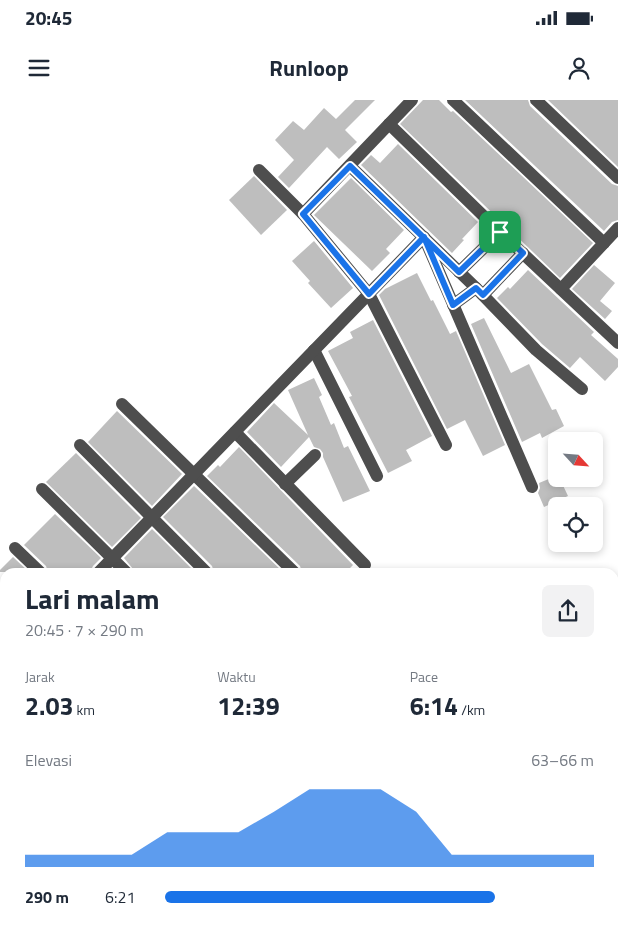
<!DOCTYPE html>
<html lang="id">
<meta charset="utf-8">
<style>
:root{--surface:#fff;--page:#f2f2f3;--text:#1f2937;--muted:#747a83;--accent:#1a73e8}
body{margin:0;font-family:"Titillium Web",sans-serif;background:var(--page);color:var(--text);height:100vh;display:flex;flex-direction:column;font-size:19px;white-space:nowrap}
*{box-sizing:border-box;margin:0}
p{font-size:16px;color:var(--muted)}
.icon{flex:none;width:28px;height:28px;fill:none;stroke:currentColor;stroke-width:2;stroke-linecap:round;stroke-linejoin:round}
.map{position:relative;flex:1;overflow:hidden}
.sheet{position:absolute;left:0px;top:468px;width:619px;height:359px;display:flex;flex-direction:column;background:var(--surface);border-radius:15px 15px 0 0;box-shadow:0 2px 8px #0003}
.sheet>*{flex:none}
.needle{width:32px;rotate:116deg}
.tools{position:absolute;left:548px;top:332px;display:grid;gap:10px}
.tools a{display:grid;place-items:center;width:55px;height:55px;border-radius:8px;background:var(--surface);box-shadow:0 2px 8px #0003;font-size:25px}
.pin{position:absolute;display:grid;place-items:center;width:42px;height:42px;color:#fff;margin:-21px;border-radius:10px;box-shadow:0 2px 8px #0006}
.round{display:grid;place-items:center;flex:none;width:52px;height:52px;border-radius:8px;background:var(--page)}
.headline{display:flex;align-items:center;justify-content:space-between;height:85px;padding:0 25px}
h1{font-size:28px;font-weight:700;line-height:38px}
.stats{display:grid;grid-template-columns:repeat(3,1fr);gap:8px;height:85px;padding:5px 25px}
.stats div{display:grid;align-content:center}
.stats b{font-size:25px;font-weight:700}
.stats small{font-size:14px;font-weight:400}
.stats p{font-size:14px}
.chart{height:140px;padding:10px 25px}
.chart p{display:flex;justify-content:space-between}
.chart svg{width:100%;height:90px;margin-top:5px;fill:var(--accent);opacity:.7}
ul{padding:0 25px;list-style:none;font-size:16px}
li{display:grid;grid-template-columns:80px 60px 1fr;align-items:center;height:38px}
li i{height:12px;border-radius:6px;background:var(--accent)}
.status{display:flex;justify-content:space-between;align-items:center;height:35px;padding:0 25px;background:var(--surface);direction:ltr}
.status svg{height:14px;fill:currentColor}
header{display:flex;justify-content:space-between;align-items:center;height:65px;padding:0 25px;background:var(--surface);font-size:22px;font-weight:700}
.map>svg:first-child{display:block}
.lines{fill:none;stroke-linecap:round;stroke-linejoin:round}
.river{stroke:#9c9c9c;stroke-width:28}
.building{fill:#bebebe}
.minor{stroke:#4e4e4e;stroke-width:12}
.route-casing{stroke:#fff;stroke-width:10}
.route{stroke:#1a73e8;stroke-width:6}
</style>
<div class="status"><b>20:45</b><svg viewBox="0 0 49 12"><path d="M0 12V9h3v3zM5 12V6h3v6zM10 12V3h3v9zM15 12V0h3v12zM26 1h20v11H26zM47 4h2v5h-2z"/></svg></div>
<header><svg class="icon" aria-label="menu" viewBox="0 0 24 24"><path d="M4 6h16M4 12h16M4 18h16"/></svg>Runloop<svg class="icon" aria-label="person" viewBox="0 0 24 24"><circle cx="12" cy="8" r="4"/><path d="M4 21q1-7 8-7t8 7"/></svg></header>
<div class="map">
<svg width="618" height="826" viewBox="0 0 618 826">
<rect width="100%" height="100%" fill="#fff"/>
<g class="lines">
<g class="river">
<path d="M 0,612 L 5,616"/>
<path d="M 536,821 L 538,826"/>
</g>
</g>
<g class="building">
<path d="M 355,0 L 375,0 L 345,30 L 357,42 L 339,59 L 327,47 L 289,88 L 278,77 L 294,60 L 275,40 L 293,21 L 304,30 L 324,8 L 336,19 Z"/>
<path d="M 423,0 L 439,0 L 451,12 L 453,11 L 593,143 L 560,178 L 400,24 Z"/>
<path d="M 465,0 L 528,0 L 530,6 L 612,84 L 618,86 L 618,120 L 612,122 L 604,131 Z"/>
<path d="M 548,0 L 618,0 L 618,67 Z"/>
<path d="M 398,44 L 478,122 L 462,139 L 464,140 L 452,153 L 361,65 L 371,55 L 380,63 Z"/>
<path d="M 254,76 L 287,110 L 261,135 L 229,100 Z"/>
<path d="M 351,78 L 404,130 L 386,149 L 390,153 L 372,171 L 314,115 Z"/>
<path d="M 314,141 L 353,188 L 331,208 L 308,183 L 310,181 L 292,161 Z"/>
<path d="M 594,165 L 615,183 L 600,201 L 612,211 L 605,219 L 572,189 Z"/>
<path d="M 528,170 L 594,232 L 591,235 L 618,259 L 618,267 L 605,281 L 580,257 L 570,268 L 542,244 L 497,198 L 508,187 L 510,189 Z"/>
<path d="M 417,173 L 431,201 L 433,200 L 450,234 L 456,231 L 505,345 L 483,356 L 465,320 L 447,329 L 379,195 L 385,189 Z"/>
<path d="M 484,218 L 511,273 L 529,264 L 552,310 L 556,309 L 564,326 L 542,338 L 540,333 L 522,342 L 471,224 Z"/>
<path d="M 373,220 L 432,336 L 406,350 L 412,361 L 388,373 L 349,297 L 352,296 L 328,251 L 353,238 L 350,232 Z"/>
<path d="M 314,278 L 322,295 L 319,297 L 331,325 L 334,323 L 344,348 L 348,346 L 370,391 L 343,402 L 323,357 L 323,353 L 320,349 L 314,347 L 309,337 L 281,367 L 247,332 L 274,303 L 308,335 L 288,290 Z"/>
<path d="M 117,311 L 182,374 L 152,406 L 88,342 Z"/>
<path d="M 239,347 L 353,465 L 346,472 L 302,472 L 300,466 L 207,376 L 218,365 L 220,367 Z"/>
<path d="M 76,353 L 141,418 L 112,447 L 46,382 Z"/>
<path d="M 556,376 L 556,379 L 560,379 L 568,396 L 544,407 L 538,393 L 540,388 L 539,383 Z"/>
<path d="M 194,386 L 283,472 L 214,472 L 212,466 L 163,417 Z"/>
<path d="M 55,414 L 101,458 L 93,466 L 90,472 L 48,472 L 46,466 L 24,445 Z"/>
<path d="M 152,429 L 195,472 L 137,472 L 133,469 L 124,458 Z"/>
<path d="M 13,457 L 29,472 L 0,472 L 0,470 Z"/>
</g>
<g class="lines">
<g class="minor">
<path d="M 453,0 L 604,143"/>
<path d="M 536,0 L 618,78"/>
<path d="M 389,24 L 500,132 L 618,243"/>
<path d="M 350,66 L 476,188 L 536,250 L 582,289"/>
<path d="M 259,70 L 303,114 L 369,194 L 446,345"/>
<path d="M 303,114 L 412,0"/>
<path d="M 459,172 L 500,132"/>
<path d="M 561,189 L 618,128"/>
<path d="M 483,195 L 523,153"/>
<path d="M 453,205 L 476,188"/>
<path d="M 314,250 L 377,376"/>
<path d="M 122,304 L 294,472"/>
<path d="M 235,332 L 365,465"/>
<path d="M 80,345 L 206,472"/>
<path d="M 285,384 L 315,355"/>
<path d="M 42,389 L 126,472"/>
<path d="M 15,448 L 40,472"/>
<path d="M 99,472 L 424,137 L 532,387"/>
<path d="M 0,521 L 5,525"/>
</g>
</g>
<g class="lines">
<defs>
<path id="route" d="M 500,132 L 459,172 L 350,66 L 303,114 L 369,194 L 424,137 L 453,205 L 476,188 L 483,195 L 523,153 L 500,132"/>
</defs>
<use href="#route" class="route-casing"/>
<use href="#route" class="route"/>
</g>
</svg>
<div class="tools">
<a><svg class="needle" viewBox="-14 -14 28 28"><path d="M0-13l5 13h-10z" fill="#e53935"/><path d="M0 13l5-13h-10z" fill="#747a83"/></svg></a>
<a><svg class="icon" aria-label="locate" viewBox="0 0 24 24"><circle cx="12" cy="12" r="6"/><path d="M12 2v4M12 18v4M2 12h4M18 12h4"/></svg></a>
</div>
<div class="pin" style="left:500px;top:132px;background:#1e9e55"><svg class="icon" aria-label="arrive" viewBox="0 0 24 24"><path d="M6 21V4h12l-3 4 3 4H6"/></svg></div>
<section class="sheet">
<div class="headline"><div><h1>Lari malam</h1><p>20:45 · 7 × 290 m</p></div><a class="round"><svg class="icon" aria-label="share" viewBox="0 0 24 24"><path d="M12 15V3M7 8l5-5 5 5M5 13v7h14v-7"/></svg></a></div>
<div class="stats">
<div><p>Jarak</p><b>2.03<small> km</small></b></div>
<div><p>Waktu</p><b>12:39</b></div>
<div><p>Pace</p><b>6:14<small> /km</small></b></div>
</div>
<div class="chart"><p><span>Elevasi</span>63–66 m</p>
<svg viewBox="0 0 160 44" preserveAspectRatio="none"><path d="M0 44V38L10 38L20 38L30 38L40 27L50 27L60 27L70 17L80 6L90 6L100 6L110 17L120 38L130 38L140 38L150 38L160 38V44z"/></svg>
</div>
<ul>
<li><b>290 m</b>6:21<i style="width:77%"></i></li>
</ul>
</section>
</div>
